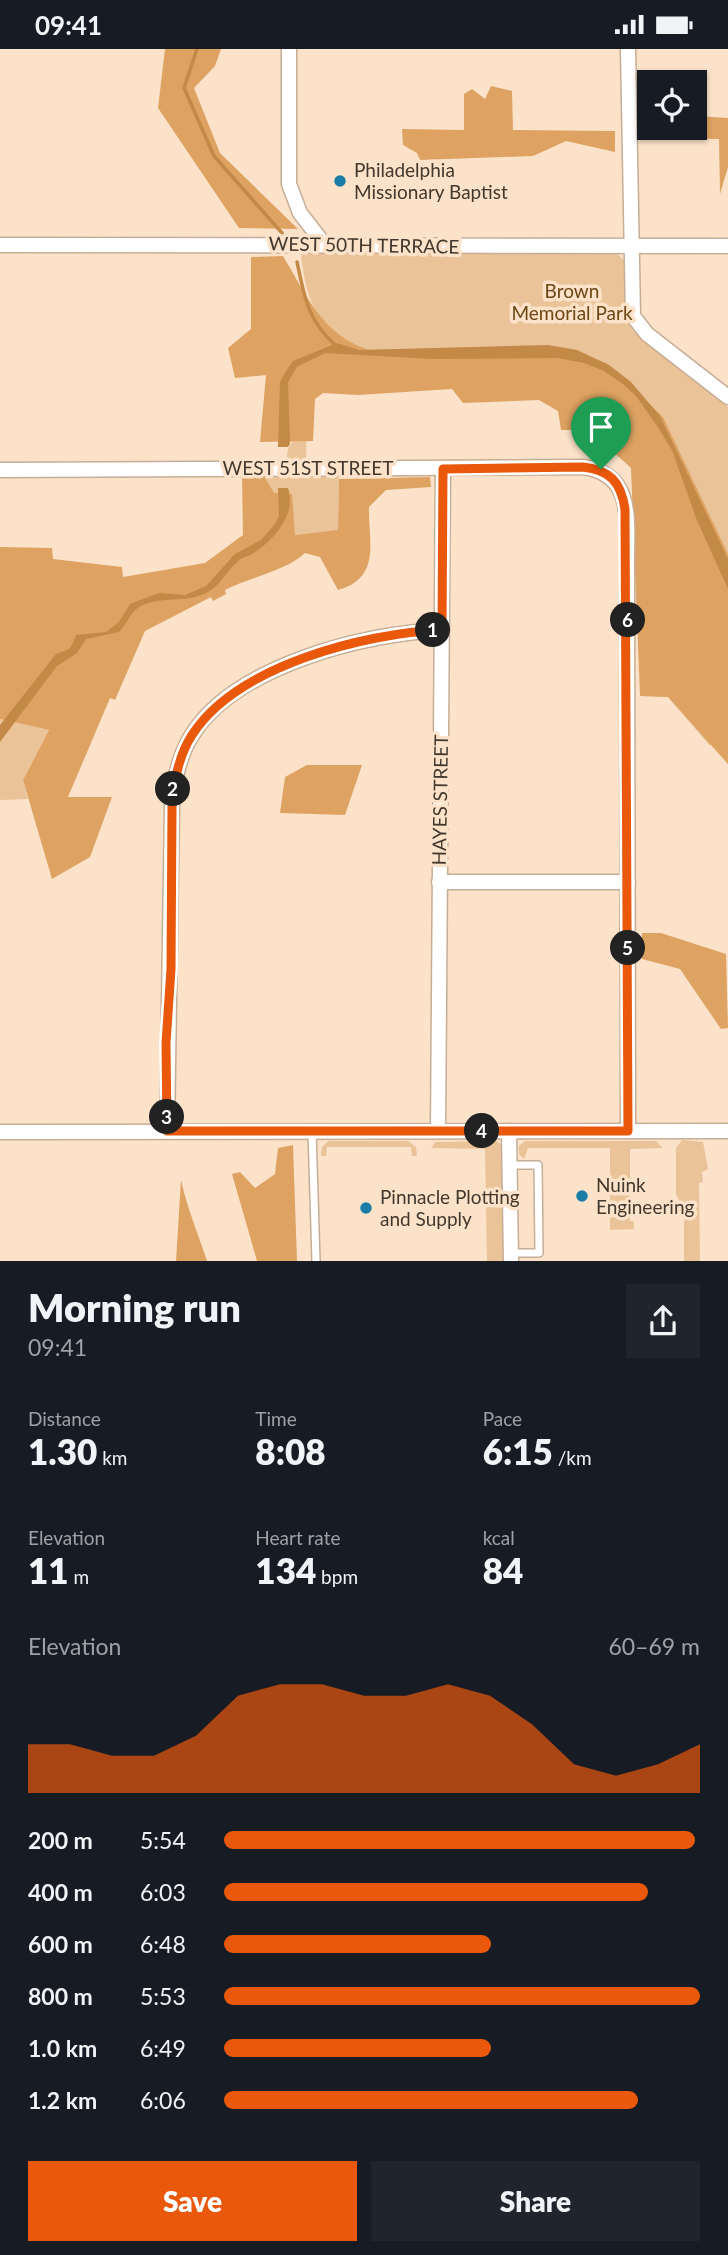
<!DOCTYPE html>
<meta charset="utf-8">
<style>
:root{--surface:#171b24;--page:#20242c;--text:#f1f3f6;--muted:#9ea1a6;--accent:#ea580c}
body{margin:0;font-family:Lato,sans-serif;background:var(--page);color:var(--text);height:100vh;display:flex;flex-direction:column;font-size:26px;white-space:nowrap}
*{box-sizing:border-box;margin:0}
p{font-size:23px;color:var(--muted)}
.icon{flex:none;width:38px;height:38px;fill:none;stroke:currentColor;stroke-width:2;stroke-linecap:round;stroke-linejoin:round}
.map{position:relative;height:1212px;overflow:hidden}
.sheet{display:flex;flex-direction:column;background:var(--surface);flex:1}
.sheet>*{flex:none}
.controls{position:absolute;left:637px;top:21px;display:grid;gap:14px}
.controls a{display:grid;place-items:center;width:70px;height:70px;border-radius:0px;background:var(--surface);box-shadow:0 2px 5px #0004;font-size:35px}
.pin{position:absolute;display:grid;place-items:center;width:60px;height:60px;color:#fff;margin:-72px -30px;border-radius:50% 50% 50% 0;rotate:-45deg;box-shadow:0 0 7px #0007}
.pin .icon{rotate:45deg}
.km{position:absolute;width:35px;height:35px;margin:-18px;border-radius:50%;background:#222;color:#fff;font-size:19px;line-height:35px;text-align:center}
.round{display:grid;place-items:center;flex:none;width:74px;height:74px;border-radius:0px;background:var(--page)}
.summary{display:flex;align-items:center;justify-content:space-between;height:119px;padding:0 28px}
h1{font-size:38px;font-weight:800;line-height:52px}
.figures{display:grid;grid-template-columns:repeat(3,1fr);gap:10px;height:119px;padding:7px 28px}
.figures div{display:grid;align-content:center}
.figures b{font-size:35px;font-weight:800}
.figures small{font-size:19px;font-weight:400}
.figures p{font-size:19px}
.chart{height:196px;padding:14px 28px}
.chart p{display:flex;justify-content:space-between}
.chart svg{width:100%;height:126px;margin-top:7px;fill:var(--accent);opacity:.7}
.cta{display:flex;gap:14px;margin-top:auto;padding:14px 28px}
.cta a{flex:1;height:80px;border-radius:0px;background:var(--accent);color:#fff;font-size:28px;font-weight:800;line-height:80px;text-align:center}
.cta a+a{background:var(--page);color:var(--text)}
ul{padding:0 28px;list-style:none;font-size:23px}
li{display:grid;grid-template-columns:112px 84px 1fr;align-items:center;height:52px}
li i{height:18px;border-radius:9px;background:var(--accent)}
.status{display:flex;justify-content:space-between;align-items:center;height:49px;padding:0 35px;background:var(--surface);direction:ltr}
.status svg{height:19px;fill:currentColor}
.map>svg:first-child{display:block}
.green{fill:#ebc399}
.forest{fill:#dea362}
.water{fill:#c38947}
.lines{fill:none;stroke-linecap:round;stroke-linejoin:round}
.stream{stroke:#c38947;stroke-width:3.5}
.service-casing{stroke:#c6ae96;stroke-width:10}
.minor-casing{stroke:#c6ae96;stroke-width:17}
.service{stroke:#fff;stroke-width:7}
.minor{stroke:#fff;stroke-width:14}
.route-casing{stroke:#fff;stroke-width:14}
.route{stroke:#ea580c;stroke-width:9}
.poi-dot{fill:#1c7ca8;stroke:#fbe2c9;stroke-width:2.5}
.labels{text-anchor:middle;stroke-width:7;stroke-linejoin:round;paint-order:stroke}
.poi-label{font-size:19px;fill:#42382e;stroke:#fbe2c9;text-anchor:start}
.street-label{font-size:19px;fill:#42382e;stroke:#fbe2c9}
.park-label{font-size:19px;fill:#6e4615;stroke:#fbe2c9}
</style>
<div class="status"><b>09:41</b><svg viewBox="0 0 49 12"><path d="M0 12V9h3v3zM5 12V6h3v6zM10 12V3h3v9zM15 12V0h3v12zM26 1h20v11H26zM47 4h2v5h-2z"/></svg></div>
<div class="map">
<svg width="728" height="1212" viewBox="0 0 728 1212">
<rect width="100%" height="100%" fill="#fbe2c9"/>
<g class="green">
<path d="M 615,203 L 624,211 L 624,258 L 633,282 L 728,358 L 728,695 L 709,696 L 668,648 L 640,647 L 677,437 L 606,314 L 334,327 L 307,355 L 306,412 L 286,412 L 288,400 L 297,384 L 297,354 L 369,301 C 318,284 306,255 301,204 Z"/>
<path d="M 241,424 L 339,425 L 338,482 L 294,486 L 264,427 L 242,428 Z"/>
<path d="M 0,670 L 49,681 L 23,731 L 28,750 L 0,751 Z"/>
<path d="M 682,1091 L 703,1093 L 708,1120 L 702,1123 L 703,1133 L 699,1134 L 700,1212 L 684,1212 L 684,1162 L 676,1145 L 676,1099 Z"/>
<path d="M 328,1092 L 408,1092 L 416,1098 L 417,1107 L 412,1107 L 411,1098 L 327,1098 L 326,1107 L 321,1107 L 322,1098 Z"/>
<path d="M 496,1092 L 502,1096 L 504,1212 L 487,1212 L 485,1100 L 432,1099 L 435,1093 Z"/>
<path d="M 525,1092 L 656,1092 L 663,1099 L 630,1100 L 630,1172 L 634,1173 L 634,1180 L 610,1181 L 610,1099 L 528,1099 L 524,1110 L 519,1105 L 519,1097 Z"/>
</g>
<g class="forest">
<path d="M 165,0 L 221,0 L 215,17 L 194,39 L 220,104 L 298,180 L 239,179 L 158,59 Z"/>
<path d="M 491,37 L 512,42 L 513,81 L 615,82 L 615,103 L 566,92 L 533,107 L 420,111 L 417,104 L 403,96 L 402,80 L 464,81 L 464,45 L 472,40 L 485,50 Z"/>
<path d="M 642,66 L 649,66 L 649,79 L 695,79 L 695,67 L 728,69 L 728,118 L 720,145 L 719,90 L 641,89 Z"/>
<path d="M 283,207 C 308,248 321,285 369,301 L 544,297 L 606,314 L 663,368 L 728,505 L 728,715 L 668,648 L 640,647 L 631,419 C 617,405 603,397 592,381 L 561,381 L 558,362 L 539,351 L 463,354 L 452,340 L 358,346 L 323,344 L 315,350 L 313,392 L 260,393 L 266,326 L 235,329 L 228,299 L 251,280 L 251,208 Z"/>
<path d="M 264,427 L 274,444 L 292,445 L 295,486 L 338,481 L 339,430 L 430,428 L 431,438 L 386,441 L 369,458 C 368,493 382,528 338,541 L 320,508 L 305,504 C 288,521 248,529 225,541 L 226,545 L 213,552 L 211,548 L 145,582 L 115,651 L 110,649 L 68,748 L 112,748 L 90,808 L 52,830 L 23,731 L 49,681 L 0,670 L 0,498 L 52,499 L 53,510 L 122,518 L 123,528 L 205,514 L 243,486 L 242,428 Z"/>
<path d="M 307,716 L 362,716 L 345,766 L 280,764 L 285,728 Z"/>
<path d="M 642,884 L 661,884 L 726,905 L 728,979 L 721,980 L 680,920 L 642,910 Z"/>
<path d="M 293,1096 L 297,1212 L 257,1212 L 232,1125 L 240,1123 L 255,1139 L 275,1125 L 278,1099 Z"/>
<path d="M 181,1131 C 187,1159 198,1184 207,1212 L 176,1212 Z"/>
</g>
<g class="water">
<path d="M 337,294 L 359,301 L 548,296 L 577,301 L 609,316 L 631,333 L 660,367 L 728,510 L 728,540 L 696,469 L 672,401 L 657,377 L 636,347 L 623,335 L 604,322 L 584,314 L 558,309 L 432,310 L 325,304 L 297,318 L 288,333 L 290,395 L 288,398 L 278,398 L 280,333 L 286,322 L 293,312 Z"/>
<path d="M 278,439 L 288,439 C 297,466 273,492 252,505 C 247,508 242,508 238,512 C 228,521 219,537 208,543 C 187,555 160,546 139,558 C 131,563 126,576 119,583 L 86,590 L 77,604 L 57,617 L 0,693 L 0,676 L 56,605 C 71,600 71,600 76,586 L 106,583 L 119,573 L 130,555 L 159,544 L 185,546 L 206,537 L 235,505 L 261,491 L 275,475 L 279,467 Z"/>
</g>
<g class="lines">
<g class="stream">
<path d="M 197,0 L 184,39 L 214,107 L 282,184"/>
<path d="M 297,213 C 305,250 307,270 336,297"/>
</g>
<defs>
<g id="service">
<path d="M 312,1082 L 316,1212"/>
<path d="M 510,1116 L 538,1116 L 539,1204 L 511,1204"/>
</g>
<g id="minor">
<path d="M 289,0 L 289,135 L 300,164 L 324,195"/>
<path d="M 628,0 L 633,267 L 647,285 L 728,348"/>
<path d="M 0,196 L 728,197"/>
<path d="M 0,421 L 583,418 C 637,425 626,476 627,519 L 628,1081"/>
<path d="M 439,833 L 628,833"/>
<path d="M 167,1082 L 172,758 C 174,733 178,708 192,686 C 235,617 365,584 442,581"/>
<path d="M 438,1082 L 443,420"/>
<path d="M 509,1082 L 511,1212"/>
<path d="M 0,1083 L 728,1082"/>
</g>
</defs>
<use href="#service" class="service-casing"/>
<use href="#minor" class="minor-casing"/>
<use href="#service" class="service"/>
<use href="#minor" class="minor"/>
</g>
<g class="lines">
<defs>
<path id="route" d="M 583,418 C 610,421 621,433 625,460 L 628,1082 L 167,1082 L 166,994 L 171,920 L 172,758 C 174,733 178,708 192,686 C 236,617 364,584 442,581 L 443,420 Z"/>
</defs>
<use href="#route" class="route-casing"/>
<use href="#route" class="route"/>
</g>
<g class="poi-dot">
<circle cx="340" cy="132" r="7"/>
<circle cx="582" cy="1147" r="7"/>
<circle cx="366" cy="1159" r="7"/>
</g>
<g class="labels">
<g class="poi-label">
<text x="354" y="128">Philadelphia<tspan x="354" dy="22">Missionary Baptist</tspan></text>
<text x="596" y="1143">Nuink<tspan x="596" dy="22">Engineering</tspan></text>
<text x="380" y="1155">Pinnacle Plotting<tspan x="380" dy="22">and Supply</tspan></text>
</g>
<g class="street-label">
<text transform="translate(364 196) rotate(1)" y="7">WEST 50TH TERRACE</text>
<text x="308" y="426">WEST 51ST STREET</text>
<text transform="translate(440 751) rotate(-89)" y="7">HAYES STREET</text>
</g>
<g class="park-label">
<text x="572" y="249">Brown<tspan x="572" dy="22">Memorial Park</tspan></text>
</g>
</g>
</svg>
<div class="controls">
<a><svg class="icon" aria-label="locate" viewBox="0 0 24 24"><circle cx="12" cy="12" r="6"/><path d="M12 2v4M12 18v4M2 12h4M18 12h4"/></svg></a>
</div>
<div class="pin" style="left:601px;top:420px;background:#1e9e55"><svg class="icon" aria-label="arrive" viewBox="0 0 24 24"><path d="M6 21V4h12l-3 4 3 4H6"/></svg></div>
<b class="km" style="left:433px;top:581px">1</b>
<b class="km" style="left:173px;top:740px">2</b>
<b class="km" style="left:167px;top:1068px">3</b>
<b class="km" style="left:482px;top:1082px">4</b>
<b class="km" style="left:628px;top:899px">5</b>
<b class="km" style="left:628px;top:571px">6</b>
</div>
<section class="sheet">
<div class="summary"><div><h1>Morning run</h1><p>09:41</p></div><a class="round"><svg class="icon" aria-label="share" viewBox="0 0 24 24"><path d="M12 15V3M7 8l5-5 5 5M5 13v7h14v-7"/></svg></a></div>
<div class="figures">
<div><p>Distance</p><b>1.30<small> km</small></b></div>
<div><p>Time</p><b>8:08</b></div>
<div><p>Pace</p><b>6:15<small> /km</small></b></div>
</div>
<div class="figures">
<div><p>Elevation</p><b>11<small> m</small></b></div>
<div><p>Heart rate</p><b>134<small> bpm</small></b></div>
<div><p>kcal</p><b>84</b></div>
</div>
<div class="chart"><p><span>Elevation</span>60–69 m</p>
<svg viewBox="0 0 160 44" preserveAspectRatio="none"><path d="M0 44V27L10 27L20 31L30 31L40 24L50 10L60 6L70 6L80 10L90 10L100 6L110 10L120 20L130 34L140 38L150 34L160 27V44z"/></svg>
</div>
<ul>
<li><b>200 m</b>5:54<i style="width:99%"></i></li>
<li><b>400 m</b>6:03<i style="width:89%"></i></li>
<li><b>600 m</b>6:48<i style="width:56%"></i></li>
<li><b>800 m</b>5:53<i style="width:100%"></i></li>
<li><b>1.0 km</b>6:49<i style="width:56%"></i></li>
<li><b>1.2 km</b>6:06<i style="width:87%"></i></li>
</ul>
<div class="cta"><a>Save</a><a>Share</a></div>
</section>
